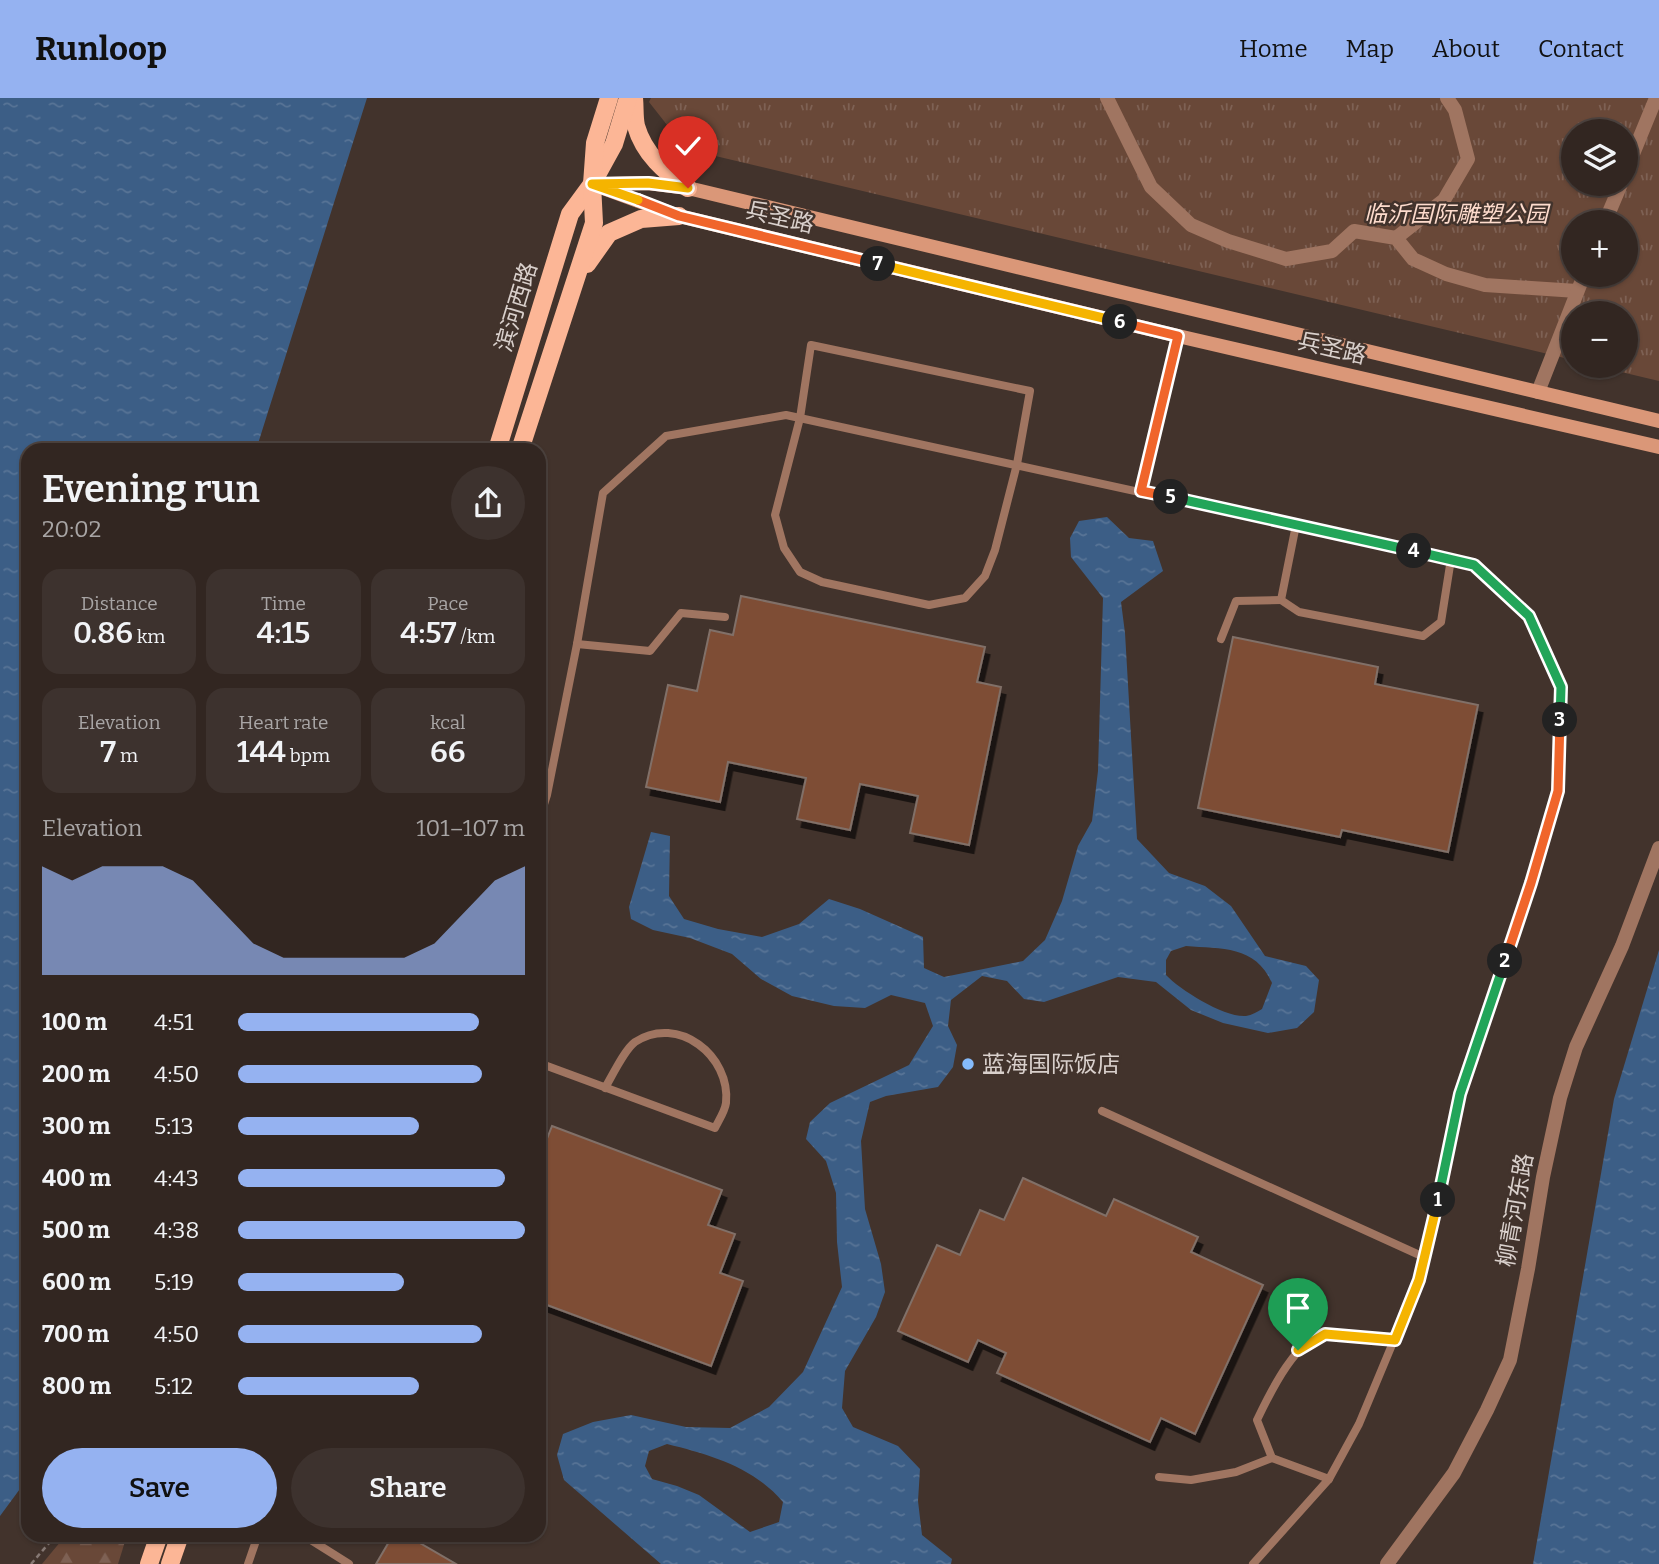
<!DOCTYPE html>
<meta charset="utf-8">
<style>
:root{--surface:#322621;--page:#3d322e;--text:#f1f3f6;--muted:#a8a5a5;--line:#4d433f;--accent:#95b2f1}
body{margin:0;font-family:Bitter,"Noto Sans SC",serif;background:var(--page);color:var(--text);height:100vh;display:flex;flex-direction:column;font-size:26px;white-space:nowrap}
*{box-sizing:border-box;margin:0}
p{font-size:23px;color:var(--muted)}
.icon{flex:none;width:38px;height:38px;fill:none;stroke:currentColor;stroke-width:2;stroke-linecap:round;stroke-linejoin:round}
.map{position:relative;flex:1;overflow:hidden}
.panel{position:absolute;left:21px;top:345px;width:525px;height:1099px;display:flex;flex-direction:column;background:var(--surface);border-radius:21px;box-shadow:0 2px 5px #0004,0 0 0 2px var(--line)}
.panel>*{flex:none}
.buttons{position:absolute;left:1561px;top:21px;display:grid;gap:14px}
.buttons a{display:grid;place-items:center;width:77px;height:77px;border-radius:50%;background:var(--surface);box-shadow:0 2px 5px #0004,0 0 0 2px var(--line);font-size:35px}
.pin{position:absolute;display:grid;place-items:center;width:60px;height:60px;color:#fff;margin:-72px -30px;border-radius:50% 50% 50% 0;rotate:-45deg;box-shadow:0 0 7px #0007}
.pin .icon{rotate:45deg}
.km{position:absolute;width:35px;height:35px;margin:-18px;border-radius:50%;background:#222;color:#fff;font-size:19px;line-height:35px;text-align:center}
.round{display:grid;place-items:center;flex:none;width:74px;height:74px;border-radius:37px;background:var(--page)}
.summary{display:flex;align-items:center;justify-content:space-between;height:119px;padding:0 21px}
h1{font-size:38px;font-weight:600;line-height:52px}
.metrics{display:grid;grid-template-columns:repeat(3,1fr);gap:10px;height:119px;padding:7px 21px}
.metrics div{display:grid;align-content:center;border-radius:18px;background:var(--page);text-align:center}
.metrics b{font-size:30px;font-weight:600}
.metrics small{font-size:19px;font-weight:400}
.metrics p{font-size:19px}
.chart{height:196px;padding:14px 21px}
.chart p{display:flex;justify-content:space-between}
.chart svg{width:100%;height:126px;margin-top:7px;fill:var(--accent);opacity:.7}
.cta{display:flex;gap:14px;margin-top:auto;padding:14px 21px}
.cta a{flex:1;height:80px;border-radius:42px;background:var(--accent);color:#111;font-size:28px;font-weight:600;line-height:80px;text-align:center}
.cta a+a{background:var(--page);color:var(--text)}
ul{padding:0 21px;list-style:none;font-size:23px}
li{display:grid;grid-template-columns:112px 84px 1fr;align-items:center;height:52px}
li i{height:18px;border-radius:9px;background:var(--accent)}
header{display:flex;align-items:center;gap:42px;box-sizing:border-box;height:98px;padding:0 35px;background:var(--accent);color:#111}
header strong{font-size:33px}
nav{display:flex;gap:38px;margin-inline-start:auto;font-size:24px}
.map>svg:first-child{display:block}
.forest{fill:url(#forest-firs)}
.park{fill:url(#park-tufts);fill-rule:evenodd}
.water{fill:url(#water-ripples);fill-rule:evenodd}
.building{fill:#7e4d35;stroke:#817068;stroke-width:2;filter:url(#shadow)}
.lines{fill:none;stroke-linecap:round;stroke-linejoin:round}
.path{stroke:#867974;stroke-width:2.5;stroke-dasharray:5 3.5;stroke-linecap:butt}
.service{stroke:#a07561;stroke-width:8}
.minor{stroke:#a07561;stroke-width:14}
.secondary{stroke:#da9778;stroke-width:14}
.primary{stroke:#fcb696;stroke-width:18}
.split-1-casing{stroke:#fff;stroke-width:14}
.split-2-casing{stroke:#fff;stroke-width:14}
.split-3-casing{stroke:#fff;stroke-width:14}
.split-4-casing{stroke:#fff;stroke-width:14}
.split-5-casing{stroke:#fff;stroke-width:14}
.split-6-casing{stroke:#fff;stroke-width:14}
.split-7-casing{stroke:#fff;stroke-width:14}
.split-8-casing{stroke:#fff;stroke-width:14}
.split-9-casing{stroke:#fff;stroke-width:14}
.split-1{stroke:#f5b400;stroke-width:9}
.split-2{stroke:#22a559;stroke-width:9}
.split-3{stroke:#f0652b;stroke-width:9}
.split-4{stroke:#22a559;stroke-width:9}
.split-5{stroke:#22a559;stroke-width:9}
.split-6{stroke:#f0652b;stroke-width:9}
.split-7{stroke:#f5b400;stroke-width:9}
.split-8{stroke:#f0652b;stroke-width:9}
.split-9{stroke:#f5b400;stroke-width:9}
.poi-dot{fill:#85bbfb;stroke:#42332c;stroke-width:2.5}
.labels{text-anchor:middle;stroke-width:5;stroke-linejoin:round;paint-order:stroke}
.park-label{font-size:23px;font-style:italic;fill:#fedccd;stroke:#42332c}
.street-label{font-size:23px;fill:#d9d0cc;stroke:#42332c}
.poi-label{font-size:23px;fill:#d9d0cc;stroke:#42332c;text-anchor:start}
</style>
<header>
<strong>Runloop</strong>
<nav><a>Home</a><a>Map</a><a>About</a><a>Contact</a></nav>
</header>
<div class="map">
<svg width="1659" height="1466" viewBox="0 0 1659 1466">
<defs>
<pattern id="forest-firs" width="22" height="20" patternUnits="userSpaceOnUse" patternTransform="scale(1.75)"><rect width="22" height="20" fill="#694838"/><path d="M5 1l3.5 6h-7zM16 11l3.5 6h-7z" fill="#7e6154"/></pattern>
<pattern id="park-tufts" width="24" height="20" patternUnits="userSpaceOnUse" patternTransform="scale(1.75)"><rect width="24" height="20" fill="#694838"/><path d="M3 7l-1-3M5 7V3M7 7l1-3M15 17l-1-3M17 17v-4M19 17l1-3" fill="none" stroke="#7e6154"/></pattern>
<pattern id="water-ripples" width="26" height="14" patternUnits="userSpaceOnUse" patternTransform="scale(1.75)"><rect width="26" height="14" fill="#3c5e86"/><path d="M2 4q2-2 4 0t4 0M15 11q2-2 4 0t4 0" fill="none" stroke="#587496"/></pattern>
<filter id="shadow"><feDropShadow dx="4.5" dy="8" stdDeviation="0" flood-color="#0009"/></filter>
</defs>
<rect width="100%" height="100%" fill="#42332c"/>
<path class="forest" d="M 66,1437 L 127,1437 L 118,1466 L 42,1466 Z"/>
<path class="park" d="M 651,0 L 1659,0 L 1659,283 L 1596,268 L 1626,268 L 1626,215 L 1573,215 L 1573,262 L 686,51 L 649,4 ZM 1573,33 L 1626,33 L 1626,86 L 1573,86 ZM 1573,124 L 1626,124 L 1626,177 L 1573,177 Z"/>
<g class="water">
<path d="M 0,0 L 367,0 L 256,352 L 28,352 L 28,1380 L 0,1418 Z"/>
<path d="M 1107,419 L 1129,440 L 1153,443 L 1163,473 L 1121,504 L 1125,535 L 1137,741 L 1169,775 L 1205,788 L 1231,808 L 1265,858 L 1306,868 L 1319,882 L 1314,914 L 1297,930 L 1268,935 L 1223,925 L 1191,912 L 1156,884 L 1118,879 L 1044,904 L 1024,901 L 1007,883 L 982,878 L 951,902 L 948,928 L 957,947 L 953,969 L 938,989 L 886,998 L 870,1004 L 861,1043 L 865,1111 L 881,1166 L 885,1194 L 876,1219 L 845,1273 L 842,1310 L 853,1329 L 898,1348 L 920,1371 L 918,1403 L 922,1437 L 952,1461 L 951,1466 L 661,1466 L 564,1382 L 557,1357 L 563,1336 L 593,1324 L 631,1317 L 686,1329 L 730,1330 L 769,1309 L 803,1274 L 842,1189 L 837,1144 L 836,1095 L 826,1063 L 806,1041 L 810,1024 L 830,1005 L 909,967 L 933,928 L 925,905 L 891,897 L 865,910 L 834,908 L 792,898 L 761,881 L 732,856 L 690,840 L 653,832 L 631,821 L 629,809 L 651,734 L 670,738 L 669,798 L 684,821 L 718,831 L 762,839 L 799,826 L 829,801 L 860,811 L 923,839 L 924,870 L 944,879 L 1023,863 L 1045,842 L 1062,803 L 1078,748 L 1092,723 L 1098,673 L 1103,500 L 1071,459 L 1070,440 L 1079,423 ZM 1186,848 C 1222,851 1255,847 1272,885 L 1262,911 C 1257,914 1252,917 1246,918 C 1225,920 1180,892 1166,877 L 1166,862 L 1171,853 ZM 667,1346 C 711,1357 753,1369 783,1404 L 779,1424 L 750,1434 L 699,1397 L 677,1388 L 652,1381 L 645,1368 L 649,1353 Z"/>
<path d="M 1659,852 L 1659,1466 L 1533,1466 L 1614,1001 Z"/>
</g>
<g class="building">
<path d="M 741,498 L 985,549 L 977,584 L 1001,589 L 969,747 L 910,735 L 918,698 L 860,686 L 850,732 L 797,721 L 806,680 L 728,664 L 720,704 L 646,689 L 668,587 L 697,593 L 710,532 L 733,537 Z"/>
<path d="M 1233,539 L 1378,569 L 1375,586 L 1478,607 L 1448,754 L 1342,732 L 1340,739 L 1198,710 Z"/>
<path d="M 552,1028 L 722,1092 L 708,1127 L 735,1136 L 720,1175 L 743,1183 L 711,1268 L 539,1204 L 539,1061 Z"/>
<path d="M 1023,1080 L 1106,1118 L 1114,1101 L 1198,1139 L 1191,1154 L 1263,1187 L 1195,1336 L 1161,1320 L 1150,1344 L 997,1275 L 1006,1255 L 978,1242 L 968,1264 L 898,1233 L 937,1147 L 960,1157 L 980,1112 L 1004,1122 Z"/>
<path d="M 393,1437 L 406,1437 L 456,1466 L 376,1466 Z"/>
</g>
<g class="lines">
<path class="path" d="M 31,1466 L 56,1437"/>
<g class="service">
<path d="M 811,247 L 1030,293 L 1017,366 L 995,452 L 985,478 L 965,500 L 929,507 L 822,484 L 800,474 L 784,450 L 775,417 L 800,320 Z"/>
<path d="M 1141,393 L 1178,238"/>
<path d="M 1296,427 L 1281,502 L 1299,514 L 1423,538 L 1441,524 L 1451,461"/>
<path d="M 1221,541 L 1236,503 L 1281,502"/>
<path d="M 577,546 L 650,553 L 681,515 L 725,519"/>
<path d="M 539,722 L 547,697 L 577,546 L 603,395 L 666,338 L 786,317 L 1474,467 L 1529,518 L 1561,589 L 1558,693 L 1531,785 L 1460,996 L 1426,1160 L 1419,1182 L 1359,1326 L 1329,1381 L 1253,1466"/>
<path d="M 539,965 L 715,1030 C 719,1022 725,1013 726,1005 C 731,958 678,916 635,944 C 625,951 612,978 605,990"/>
<path d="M 1102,1013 L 1426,1160"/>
<path d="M 1159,1379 L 1191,1382 L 1236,1374 L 1272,1360"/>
<path d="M 1329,1381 L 1272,1360 L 1257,1322 C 1269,1297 1297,1237 1328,1236 C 1350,1235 1373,1240 1395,1242"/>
<path d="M 303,1437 L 349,1466"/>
<path d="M 248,1466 L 258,1437"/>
</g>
<g class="minor">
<path d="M 1107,0 L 1151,89 L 1191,127 L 1228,143 L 1286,161 L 1332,153 L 1354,133 L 1396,140 L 1413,161 L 1446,176 L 1485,187 L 1577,193"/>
<path d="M 1626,73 L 1656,0"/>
<path d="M 1605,124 L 1621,86"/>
<path d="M 1396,140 L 1444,102 L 1468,61 L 1455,12 L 1447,0"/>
<path d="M 1538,294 L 1584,177"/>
<path d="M 1387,1466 L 1454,1375 L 1487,1312 L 1510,1262 L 1528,1171 L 1543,1079 L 1560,1000 L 1576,949 L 1622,848 L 1659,750"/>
</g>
<g class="secondary">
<path d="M 592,86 L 679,118 L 1178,238 L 1659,349"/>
<path d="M 604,86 L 648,85 L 688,90 L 1659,323"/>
</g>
<g class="primary">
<path d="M 634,0 C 635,9 634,19 636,28 C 644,56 665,74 688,90"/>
<path d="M 587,166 L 609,135 L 641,121 L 679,118"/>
<path d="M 497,352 L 570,116 L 592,86 L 614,46 L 628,0"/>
<path d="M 520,352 L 594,125 L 592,86 L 595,45 L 609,0"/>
<path d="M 149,1466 L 159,1437"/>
<path d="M 170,1466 L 180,1437"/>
</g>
</g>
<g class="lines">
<defs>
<path id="split-1" d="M 1298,1252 L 1325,1236 L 1395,1242 L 1419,1182 L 1438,1102"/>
<path id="split-2" d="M 1438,1102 L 1460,996 L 1505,863"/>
<path id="split-3" d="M 1505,863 L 1531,785 L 1558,693 L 1560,622"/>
<path id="split-4" d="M 1414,453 L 1474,467 L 1529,518 L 1561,589 L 1560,622"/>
<path id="split-5" d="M 1171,399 L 1414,453"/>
<path id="split-6" d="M 1120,224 L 1178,238 L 1141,393 L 1171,399"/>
<path id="split-7" d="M 878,166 L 1120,224"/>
<path id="split-8" d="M 638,102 L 679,118 L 878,166"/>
<path id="split-9" d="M 638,102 L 592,86 L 648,85 L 688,90"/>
</defs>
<use href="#split-1" class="split-1-casing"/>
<use href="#split-2" class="split-2-casing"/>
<use href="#split-3" class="split-3-casing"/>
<use href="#split-4" class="split-4-casing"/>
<use href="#split-5" class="split-5-casing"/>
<use href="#split-6" class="split-6-casing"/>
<use href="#split-7" class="split-7-casing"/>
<use href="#split-8" class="split-8-casing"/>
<use href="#split-9" class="split-9-casing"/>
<use href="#split-1" class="split-1"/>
<use href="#split-2" class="split-2"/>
<use href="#split-3" class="split-3"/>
<use href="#split-4" class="split-4"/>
<use href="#split-5" class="split-5"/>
<use href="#split-6" class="split-6"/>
<use href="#split-7" class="split-7"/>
<use href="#split-8" class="split-8"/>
<use href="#split-9" class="split-9"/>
</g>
<circle class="poi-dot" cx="968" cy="966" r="7"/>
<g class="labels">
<g class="park-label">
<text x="1456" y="124">临沂国际雕塑公园</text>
</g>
<g class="street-label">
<text transform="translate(780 119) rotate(13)" y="8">兵圣路</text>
<text transform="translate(516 209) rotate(-73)" y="8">滨河西路</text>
<text transform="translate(1332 250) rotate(13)" y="8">兵圣路</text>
<text transform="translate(1515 1112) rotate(-80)" y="8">柳青河东路</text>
</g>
<g class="poi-label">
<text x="982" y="974">蓝海国际饭店</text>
</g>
</g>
</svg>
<div class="buttons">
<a><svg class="icon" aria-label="layers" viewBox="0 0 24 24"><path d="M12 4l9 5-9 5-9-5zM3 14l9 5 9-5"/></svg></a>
<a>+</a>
<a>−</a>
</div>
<div class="pin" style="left:1298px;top:1252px;background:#1e9e55"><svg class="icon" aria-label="arrive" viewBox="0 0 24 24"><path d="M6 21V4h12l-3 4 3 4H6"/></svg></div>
<div class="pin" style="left:688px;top:90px;background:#d93025"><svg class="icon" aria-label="check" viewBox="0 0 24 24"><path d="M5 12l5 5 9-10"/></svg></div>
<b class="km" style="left:1438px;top:1102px">1</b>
<b class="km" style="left:1505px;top:863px">2</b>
<b class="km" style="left:1560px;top:622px">3</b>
<b class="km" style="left:1414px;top:453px">4</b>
<b class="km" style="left:1171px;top:399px">5</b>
<b class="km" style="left:1120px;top:224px">6</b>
<b class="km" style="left:878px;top:166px">7</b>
<section class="panel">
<div class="summary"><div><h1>Evening run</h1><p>20:02</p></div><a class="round"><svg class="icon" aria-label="share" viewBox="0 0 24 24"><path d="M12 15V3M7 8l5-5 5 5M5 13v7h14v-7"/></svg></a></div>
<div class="metrics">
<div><p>Distance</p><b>0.86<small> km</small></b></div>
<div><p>Time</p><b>4:15</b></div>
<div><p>Pace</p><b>4:57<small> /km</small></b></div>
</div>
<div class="metrics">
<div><p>Elevation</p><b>7<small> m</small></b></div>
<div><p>Heart rate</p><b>144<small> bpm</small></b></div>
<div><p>kcal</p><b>66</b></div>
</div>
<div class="chart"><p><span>Elevation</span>101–107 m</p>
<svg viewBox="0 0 160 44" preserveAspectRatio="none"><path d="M0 44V6L10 11L20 6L30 6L40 6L50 11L60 22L70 33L80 38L90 38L100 38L110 38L120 38L130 33L140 22L150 11L160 6V44z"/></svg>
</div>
<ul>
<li><b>100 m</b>4:51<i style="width:84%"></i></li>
<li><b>200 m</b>4:50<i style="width:85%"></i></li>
<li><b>300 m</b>5:13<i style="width:63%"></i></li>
<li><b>400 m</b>4:43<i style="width:93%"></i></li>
<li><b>500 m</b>4:38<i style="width:100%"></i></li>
<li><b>600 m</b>5:19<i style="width:58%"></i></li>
<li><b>700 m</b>4:50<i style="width:85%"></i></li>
<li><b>800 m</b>5:12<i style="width:63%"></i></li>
</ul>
<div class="cta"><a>Save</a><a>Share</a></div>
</section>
</div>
